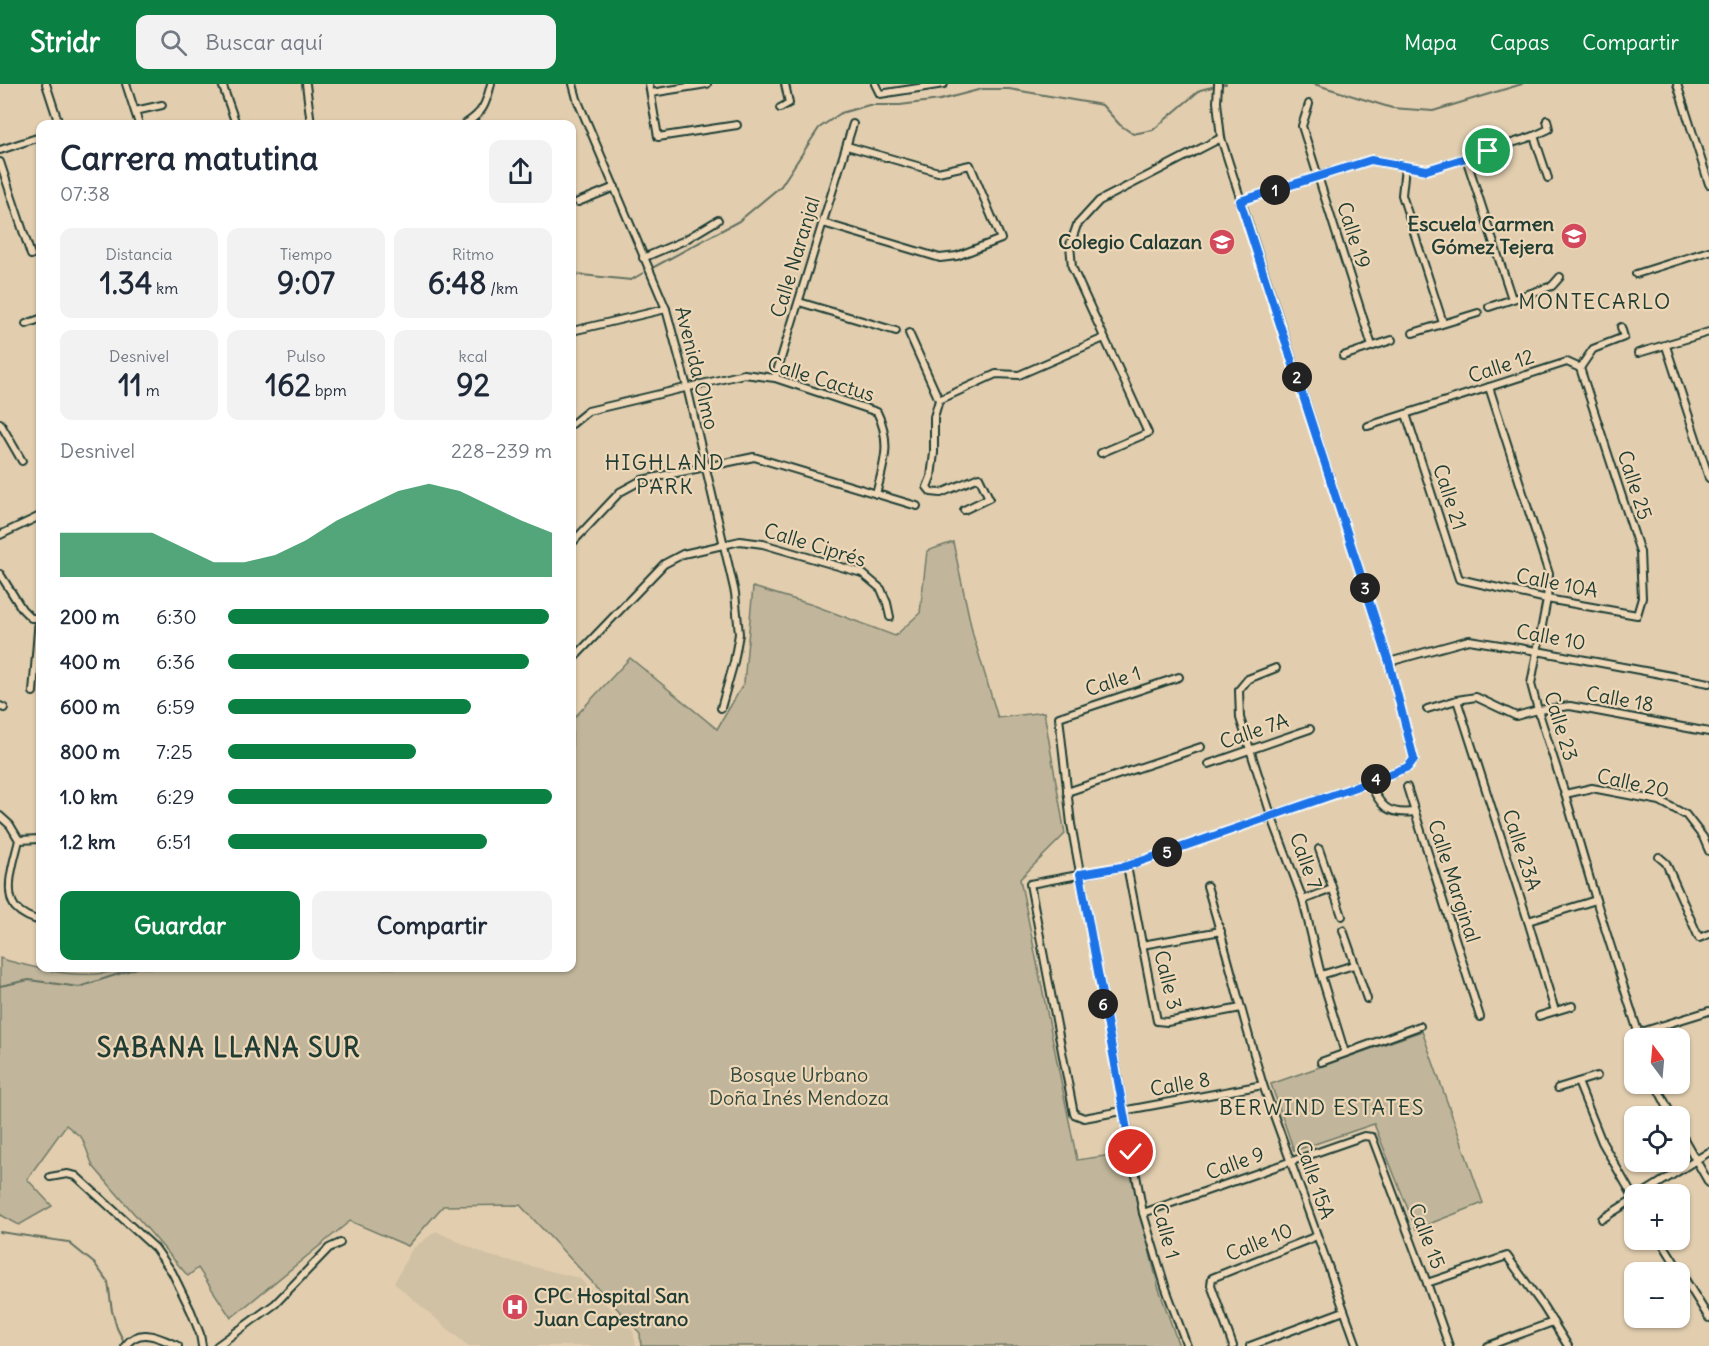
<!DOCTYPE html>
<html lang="es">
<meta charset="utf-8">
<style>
:root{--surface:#fff;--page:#f2f2f3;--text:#1f2937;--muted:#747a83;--accent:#0b8043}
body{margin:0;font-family:Delius,sans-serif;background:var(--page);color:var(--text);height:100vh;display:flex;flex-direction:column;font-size:22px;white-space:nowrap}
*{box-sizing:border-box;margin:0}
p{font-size:20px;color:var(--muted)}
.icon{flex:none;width:33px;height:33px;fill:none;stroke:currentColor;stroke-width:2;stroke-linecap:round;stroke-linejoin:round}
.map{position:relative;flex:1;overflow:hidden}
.side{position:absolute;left:36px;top:36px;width:540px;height:852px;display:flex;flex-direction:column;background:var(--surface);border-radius:12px;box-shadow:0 2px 4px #0004}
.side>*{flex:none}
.needle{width:39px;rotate:344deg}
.buttons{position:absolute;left:1624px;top:944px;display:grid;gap:12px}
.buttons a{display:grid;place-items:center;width:66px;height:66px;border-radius:12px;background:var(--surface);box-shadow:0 2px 4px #0004;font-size:30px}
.pin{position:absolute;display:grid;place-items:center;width:51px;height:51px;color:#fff;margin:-26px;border:3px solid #fff;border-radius:50%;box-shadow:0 2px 6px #0007}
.km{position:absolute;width:30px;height:30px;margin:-15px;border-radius:50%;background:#222;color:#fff;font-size:16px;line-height:30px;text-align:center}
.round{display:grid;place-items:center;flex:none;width:63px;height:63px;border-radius:12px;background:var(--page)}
.overview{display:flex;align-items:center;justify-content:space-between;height:102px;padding:0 24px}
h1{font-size:33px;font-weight:800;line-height:45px}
.figures{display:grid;grid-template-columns:repeat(3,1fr);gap:9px;height:102px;padding:6px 24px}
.figures div{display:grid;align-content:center;border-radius:12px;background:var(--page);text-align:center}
.figures b{font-size:30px;font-weight:800}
.figures small{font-size:16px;font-weight:400}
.figures p{font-size:16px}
.chart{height:168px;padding:12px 24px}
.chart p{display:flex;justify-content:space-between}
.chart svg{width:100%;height:108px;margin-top:6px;fill:var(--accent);opacity:.7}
.primary-button{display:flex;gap:12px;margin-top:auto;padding:12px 24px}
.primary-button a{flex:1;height:69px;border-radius:12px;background:var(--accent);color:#fff;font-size:24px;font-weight:800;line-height:69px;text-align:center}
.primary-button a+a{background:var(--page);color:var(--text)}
ul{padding:0 24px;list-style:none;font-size:20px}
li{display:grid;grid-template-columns:96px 72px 1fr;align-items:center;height:45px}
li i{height:15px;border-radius:8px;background:var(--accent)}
header{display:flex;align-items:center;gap:36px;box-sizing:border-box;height:84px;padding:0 30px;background:var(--accent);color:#fff}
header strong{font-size:28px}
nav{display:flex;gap:33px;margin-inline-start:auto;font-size:21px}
.search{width:420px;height:54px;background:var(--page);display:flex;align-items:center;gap:15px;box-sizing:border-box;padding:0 21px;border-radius:12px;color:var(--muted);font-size:22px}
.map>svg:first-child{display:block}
.built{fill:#d1c1a4}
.green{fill:#c1b69b;stroke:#707a68;stroke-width:1.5}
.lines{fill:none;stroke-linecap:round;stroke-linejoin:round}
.stream{stroke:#647160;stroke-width:2}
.street-casing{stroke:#1f3d34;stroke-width:10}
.street{stroke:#eed7b7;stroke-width:6}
.route-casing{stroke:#fff;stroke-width:12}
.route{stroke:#1a73e8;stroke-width:8}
.labels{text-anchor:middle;stroke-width:4.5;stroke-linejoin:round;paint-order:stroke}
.poi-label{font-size:20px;font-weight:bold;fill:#1f3d34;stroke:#eed7b7;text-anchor:end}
.street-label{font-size:20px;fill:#1f3d34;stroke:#eed7b7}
.park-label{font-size:20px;fill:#2f493e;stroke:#eed7b7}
.neighbourhood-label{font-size:21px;letter-spacing:1.5px;fill:#1f3d34;stroke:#eed7b7}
.district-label{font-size:26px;font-weight:bold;letter-spacing:1.5px;fill:#1f3d34;stroke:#eed7b7}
</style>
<header>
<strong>Stridr</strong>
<div class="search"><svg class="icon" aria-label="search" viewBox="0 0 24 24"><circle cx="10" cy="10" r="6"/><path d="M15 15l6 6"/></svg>Buscar aquí</div>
<nav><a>Mapa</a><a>Capas</a><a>Compartir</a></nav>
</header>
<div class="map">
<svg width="1709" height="1262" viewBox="0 0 1709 1262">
<rect width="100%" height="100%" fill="#e2ceaf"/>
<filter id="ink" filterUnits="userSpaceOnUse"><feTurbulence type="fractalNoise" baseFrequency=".0167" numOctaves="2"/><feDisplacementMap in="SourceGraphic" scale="12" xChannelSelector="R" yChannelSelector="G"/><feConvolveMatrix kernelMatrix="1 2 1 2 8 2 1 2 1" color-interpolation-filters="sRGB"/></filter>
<g filter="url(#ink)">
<path class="built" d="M 436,1147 L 487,1171 L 579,1194 L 633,1247 L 636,1262 L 468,1262 L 394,1199 L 412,1165 Z"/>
<g class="green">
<path d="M 953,458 L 973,551 L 998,634 L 1044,628 L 1065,750 L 1020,795 L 1077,1076 L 1126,1069 L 1158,1202 L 1179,1262 L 641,1262 L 640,1249 L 520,1121 L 443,1122 L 408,1162 L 350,1137 L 231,1234 L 198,1184 L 188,1192 L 93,1082 L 82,1054 L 66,1041 L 27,1095 L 52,1122 L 19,1141 L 1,1131 L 0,1132 L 0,874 L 5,876 C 43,886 86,898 124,884 L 572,884 L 572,636 L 630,574 L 717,645 L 744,599 L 753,503 L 813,521 L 895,552 L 920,529 L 927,467 Z"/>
<path d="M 1422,947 L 1483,1119 L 1416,1145 L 1374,1040 L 1294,1067 L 1271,1000 Z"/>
</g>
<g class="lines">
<g class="stream">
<path d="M 1224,0 L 1226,0"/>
<path d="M 1314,0 L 1392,24 L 1433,27 L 1522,0"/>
<path d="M 654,183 L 739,137 L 781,102 L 819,44 L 841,29 L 869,21 L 900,21 L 940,16 L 982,5 L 1009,5 L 1102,21 L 1120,41 L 1133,50 L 1153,46 L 1200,6 L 1212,3"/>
<path d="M 572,190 L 631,196 L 643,189"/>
<path d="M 0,902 L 29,896 L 79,903 L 137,884"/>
<path d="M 0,1148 L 68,1158 L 95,1180 L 108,1198 L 112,1227 L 117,1244 L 125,1260"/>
</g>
<defs>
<g id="street">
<path d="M 46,0 L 59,40"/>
<path d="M 126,0 L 139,40"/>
<path d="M 222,0 L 236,40"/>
<path d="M 306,0 L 311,40"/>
<path d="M 573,0 L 577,15 L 666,225 L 687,303 L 735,509 L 739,550 L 734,578 L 721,624"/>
<path d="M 649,0 L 658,53 L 737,41"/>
<path d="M 875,0 L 880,10 L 944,0"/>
<path d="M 1218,0 L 1217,18 L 1221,54 L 1389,578 L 1414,675 L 1408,683 L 1369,698 L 1127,782 L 1030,800 L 1074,1030 L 1084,1034 L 1263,1001"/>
<path d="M 1677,0 L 1709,100"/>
<path d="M 651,9 L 707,0"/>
<path d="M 1309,20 L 1302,42 L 1372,262"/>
<path d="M 780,24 L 789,19 L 785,0"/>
<path d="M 135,27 L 162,21"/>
<path d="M 465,40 C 483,29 486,20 491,0"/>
<path d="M 1534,52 L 1548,94"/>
<path d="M 1484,54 L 1488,67"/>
<path d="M 0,66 L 40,53"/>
<path d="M 1466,74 L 1512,215"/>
<path d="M 0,78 L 31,171"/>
<path d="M 1405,83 L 1402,111 L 1443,239"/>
<path d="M 1240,117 L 1371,76 L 1427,86 L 1534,52 L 1549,45 L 1547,36"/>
<path d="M 578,118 L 615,103"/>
<path d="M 823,139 L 940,174 L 957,172 L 1001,155 L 970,81 L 938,88 L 847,62"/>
<path d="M 643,174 L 683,157 L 718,136"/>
<path d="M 1636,190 L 1709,167"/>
<path d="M 799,218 L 896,247"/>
<path d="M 1489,223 L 1552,202 L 1560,193"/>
<path d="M 26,240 L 40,235"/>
<path d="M 572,247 L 666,225"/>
<path d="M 909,249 L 939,316"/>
<path d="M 1413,249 L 1478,229"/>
<path d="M 1666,262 L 1709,394"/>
<path d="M 1638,269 L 1709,248"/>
<path d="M 1343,272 L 1392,256"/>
<path d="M 1580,284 L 1593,265 L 1624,253 L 1621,243"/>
<path d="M 775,294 L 853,40"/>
<path d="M 1489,303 L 1549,490 L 1547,515 L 1531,600 L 1538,626 L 1565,710 L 1596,816 L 1640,954"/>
<path d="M 1406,330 L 1459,495 L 1547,515 L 1637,531 L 1642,514 L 1640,468 L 1580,284"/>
<path d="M 0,339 L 22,377"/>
<path d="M 572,340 L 588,327 L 744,290 L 775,294 L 877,328 C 892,358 884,380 876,410"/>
<path d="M 1368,342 L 1567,278 L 1580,284"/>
<path d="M 1101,369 L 1148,349 L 1072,183 L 1070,161 L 1077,141 L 1099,117 L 1221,54"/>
<path d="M 964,426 L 989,414 L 979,393 L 941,409 L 931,408 L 927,403 L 931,393 L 934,369 L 934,333 L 939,316 L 996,290 L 1019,291 L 1104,254"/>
<path d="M 0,451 L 40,432"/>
<path d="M 572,459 L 620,408 L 642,396 L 754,373 L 917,422"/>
<path d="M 0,490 L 22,525 L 31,534 L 40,534"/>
<path d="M 572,576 L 664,480 L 683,470 L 723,461 L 740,457 L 763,460 L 862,489 L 881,505 L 887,519 L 890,533"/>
<path d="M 1389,578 L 1469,556 L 1537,567 L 1709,599"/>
<path d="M 1276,584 L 1248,595 L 1239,606 L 1240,634 L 1271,731 L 1303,816 L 1321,891 L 1345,969"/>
<path d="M 1179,593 L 1059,633 L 1071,740 L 1143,1129 L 1165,1202 L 1187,1262"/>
<path d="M 33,608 L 39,534"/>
<path d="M 1457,616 L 1528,837 L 1555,927"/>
<path d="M 0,622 L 4,624"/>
<path d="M 1427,625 L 1457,616 L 1476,613 L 1516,632 L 1538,626 L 1570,622 L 1709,648"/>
<path d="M 1209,680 L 1310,645"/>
<path d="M 1369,698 C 1380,722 1387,731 1414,728"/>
<path d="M 1407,703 L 1480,933"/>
<path d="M 1067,708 L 1201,663"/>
<path d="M 1565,710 L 1592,704 L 1660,717 L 1686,731 L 1703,753 L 1709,767"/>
<path d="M 0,732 L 10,741 L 19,756 C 15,774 3,806 15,823 C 22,831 31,834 40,837"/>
<path d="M 19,756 L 40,755"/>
<path d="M 1319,765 L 1342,832"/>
<path d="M 1659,773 L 1666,779 L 1699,854 L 1709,850"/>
<path d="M 1127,782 L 1157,937 L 1167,938 L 1241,924"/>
<path d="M 1207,802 C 1227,868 1243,935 1263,1001 L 1357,1262"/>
<path d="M 1303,816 L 1332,805"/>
<path d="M 1528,837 L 1596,816"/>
<path d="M 1343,846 L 1367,915"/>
<path d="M 1142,861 L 1221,847"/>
<path d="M 1321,891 L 1354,881"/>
<path d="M 1539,932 L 1572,922"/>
<path d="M 1638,949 L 1709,927"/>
<path d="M 1321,978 L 1420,942"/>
<path d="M 1578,998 L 1602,1058 L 1635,1116"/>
<path d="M 1655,999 L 1672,1032"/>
<path d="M 1558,1004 L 1597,992"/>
<path d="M 1680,1048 L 1709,1099"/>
<path d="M 50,1093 L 67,1090 L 76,1092 L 155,1164 L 172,1188 L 191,1227 L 200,1250 L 202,1262"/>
<path d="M 1642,1110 L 1709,1068"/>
<path d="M 1143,1129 L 1364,1052 L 1372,1053 L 1427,1199 L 1449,1262"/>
<path d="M 1602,1135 L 1635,1114"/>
<path d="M 1660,1155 L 1709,1234"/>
<path d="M 1427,1199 L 1507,1172 L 1543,1222 L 1568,1262"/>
<path d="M 125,1262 C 140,1242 160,1254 178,1262"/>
<path d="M 217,1262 L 275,1220 L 329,1164 L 340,1159"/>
<path d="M 1233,1262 L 1211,1201 L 1212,1194 L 1317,1152"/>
<path d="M 1250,1262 L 1344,1227"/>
<path d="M 1488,1262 L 1553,1238"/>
</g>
</defs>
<use href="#street" class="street-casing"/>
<use href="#street" class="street"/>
</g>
</g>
<g class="lines" filter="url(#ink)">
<defs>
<path id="route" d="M 1131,1068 L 1080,790 L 1127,782 L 1370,698 L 1408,683 L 1414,675 L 1389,578 L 1240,117 L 1371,76 L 1427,86 L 1488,67"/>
</defs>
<use href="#route" class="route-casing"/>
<use href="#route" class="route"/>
</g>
<defs>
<symbol id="school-disc" viewBox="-11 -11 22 22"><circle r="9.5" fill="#d1495b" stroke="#eed7b7"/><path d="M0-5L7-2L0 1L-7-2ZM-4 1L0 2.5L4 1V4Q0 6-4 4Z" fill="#fff"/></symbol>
<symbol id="hospital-disc" viewBox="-11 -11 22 22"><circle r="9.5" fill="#d1495b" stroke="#eed7b7"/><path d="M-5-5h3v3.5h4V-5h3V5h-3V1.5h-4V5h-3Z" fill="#fff"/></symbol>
</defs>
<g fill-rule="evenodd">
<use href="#school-disc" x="1559" y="137" width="30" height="30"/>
<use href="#school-disc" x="1207" y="143" width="30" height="30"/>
<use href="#hospital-disc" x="500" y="1208" width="30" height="30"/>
</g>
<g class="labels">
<g class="poi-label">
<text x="1554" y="147">Escuela Carmen<tspan x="1554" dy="23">Gómez Tejera</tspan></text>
<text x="1202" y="165">Colegio Calazan</text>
<text x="534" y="1219" text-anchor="start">CPC Hospital San<tspan x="534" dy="23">Juan Capestrano</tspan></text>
</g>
<g class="street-label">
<text transform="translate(1354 151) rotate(72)" y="7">Calle 19</text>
<text transform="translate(795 173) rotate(-73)" y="7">Calle Naranjal</text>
<text transform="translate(1501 282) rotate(-18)" y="7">Calle 12</text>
<text transform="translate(697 284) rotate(76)" y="7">Avenida Olmo</text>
<text transform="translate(821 295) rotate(17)" y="7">Calle Cactus</text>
<text transform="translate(1635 401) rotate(72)" y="7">Calle 25</text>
<text transform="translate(1450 413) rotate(72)" y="7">Calle 21</text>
<text transform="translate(815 461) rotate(17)" y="7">Calle Ciprés</text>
<text transform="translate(1557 499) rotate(11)" y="7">Calle 10A</text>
<text transform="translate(1551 553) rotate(10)" y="7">Calle 10</text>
<text transform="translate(1113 597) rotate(-18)" y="7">Calle 1</text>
<text transform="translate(1620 615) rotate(10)" y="7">Calle 18</text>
<text transform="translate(1561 642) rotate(73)" y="7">Calle 23</text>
<text transform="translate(1254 647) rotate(-19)" y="7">Calle 7A</text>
<text transform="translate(1633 699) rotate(12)" y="7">Calle 20</text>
<text transform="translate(1522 766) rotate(72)" y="7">Calle 23A</text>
<text transform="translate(1306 777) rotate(70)" y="7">Calle 7</text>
<text transform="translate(1454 797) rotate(72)" y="7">Calle Marginal</text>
<text transform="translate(1168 896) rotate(76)" y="7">Calle 3</text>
<text transform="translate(1180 1000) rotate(-10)" y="7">Calle 8</text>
<text transform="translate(1235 1079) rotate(-20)" y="7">Calle 9</text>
<text transform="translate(1315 1096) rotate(71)" y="7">Calle 15A</text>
<text transform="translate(1166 1147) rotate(75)" y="7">Calle 1</text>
<text transform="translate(1427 1152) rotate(69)" y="7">Calle 15</text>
<text transform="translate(1259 1158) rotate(-22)" y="7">Calle 10</text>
</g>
<g class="park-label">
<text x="799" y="998">Bosque Urbano<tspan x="799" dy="23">Doña Inés Mendoza</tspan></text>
</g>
<g class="neighbourhood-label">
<text x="1595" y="225">MONTECARLO</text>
<text x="665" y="386">HIGHLAND<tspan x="665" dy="24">PARK</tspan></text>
<text x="1322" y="1031">BERWIND ESTATES</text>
</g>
<g class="district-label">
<text x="229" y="973">SABANA LLANA SUR</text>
</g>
</g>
</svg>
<div class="buttons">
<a><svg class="needle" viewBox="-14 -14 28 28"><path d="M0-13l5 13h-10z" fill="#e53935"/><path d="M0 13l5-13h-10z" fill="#747a83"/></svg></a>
<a><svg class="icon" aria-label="locate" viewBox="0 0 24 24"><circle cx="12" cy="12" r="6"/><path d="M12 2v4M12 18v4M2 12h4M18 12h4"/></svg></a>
<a>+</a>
<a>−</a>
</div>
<div class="pin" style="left:1488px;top:67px;background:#1e9e55"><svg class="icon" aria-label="arrive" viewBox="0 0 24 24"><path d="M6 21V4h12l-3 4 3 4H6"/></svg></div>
<div class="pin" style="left:1131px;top:1068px;background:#d93025"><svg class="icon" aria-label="check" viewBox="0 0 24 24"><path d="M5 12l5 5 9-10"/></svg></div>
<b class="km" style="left:1275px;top:106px">1</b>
<b class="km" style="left:1297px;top:293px">2</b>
<b class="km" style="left:1365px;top:504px">3</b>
<b class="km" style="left:1376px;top:695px">4</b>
<b class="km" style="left:1167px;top:768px">5</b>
<b class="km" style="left:1103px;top:920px">6</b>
<section class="side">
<div class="overview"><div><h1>Carrera matutina</h1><p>07:38</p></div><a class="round"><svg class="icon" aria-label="share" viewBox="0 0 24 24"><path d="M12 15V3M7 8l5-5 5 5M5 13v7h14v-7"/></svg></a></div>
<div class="figures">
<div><p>Distancia</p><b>1.34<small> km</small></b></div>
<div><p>Tiempo</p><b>9:07</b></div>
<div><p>Ritmo</p><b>6:48<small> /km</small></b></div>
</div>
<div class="figures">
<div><p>Desnivel</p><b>11<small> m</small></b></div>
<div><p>Pulso</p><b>162<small> bpm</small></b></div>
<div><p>kcal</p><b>92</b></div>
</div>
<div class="chart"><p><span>Desnivel</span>228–239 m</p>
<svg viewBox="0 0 160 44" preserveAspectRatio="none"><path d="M0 44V26L10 26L20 26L30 26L40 32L50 38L60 38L70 35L80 29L90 21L100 15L110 9L120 6L130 9L140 15L150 21L160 26V44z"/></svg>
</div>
<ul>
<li><b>200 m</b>6:30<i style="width:99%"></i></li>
<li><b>400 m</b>6:36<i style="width:93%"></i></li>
<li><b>600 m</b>6:59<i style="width:75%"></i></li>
<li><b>800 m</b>7:25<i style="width:58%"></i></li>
<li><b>1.0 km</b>6:29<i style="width:100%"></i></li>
<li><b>1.2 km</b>6:51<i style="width:80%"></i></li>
</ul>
<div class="primary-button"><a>Guardar</a><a>Compartir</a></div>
</section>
</div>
